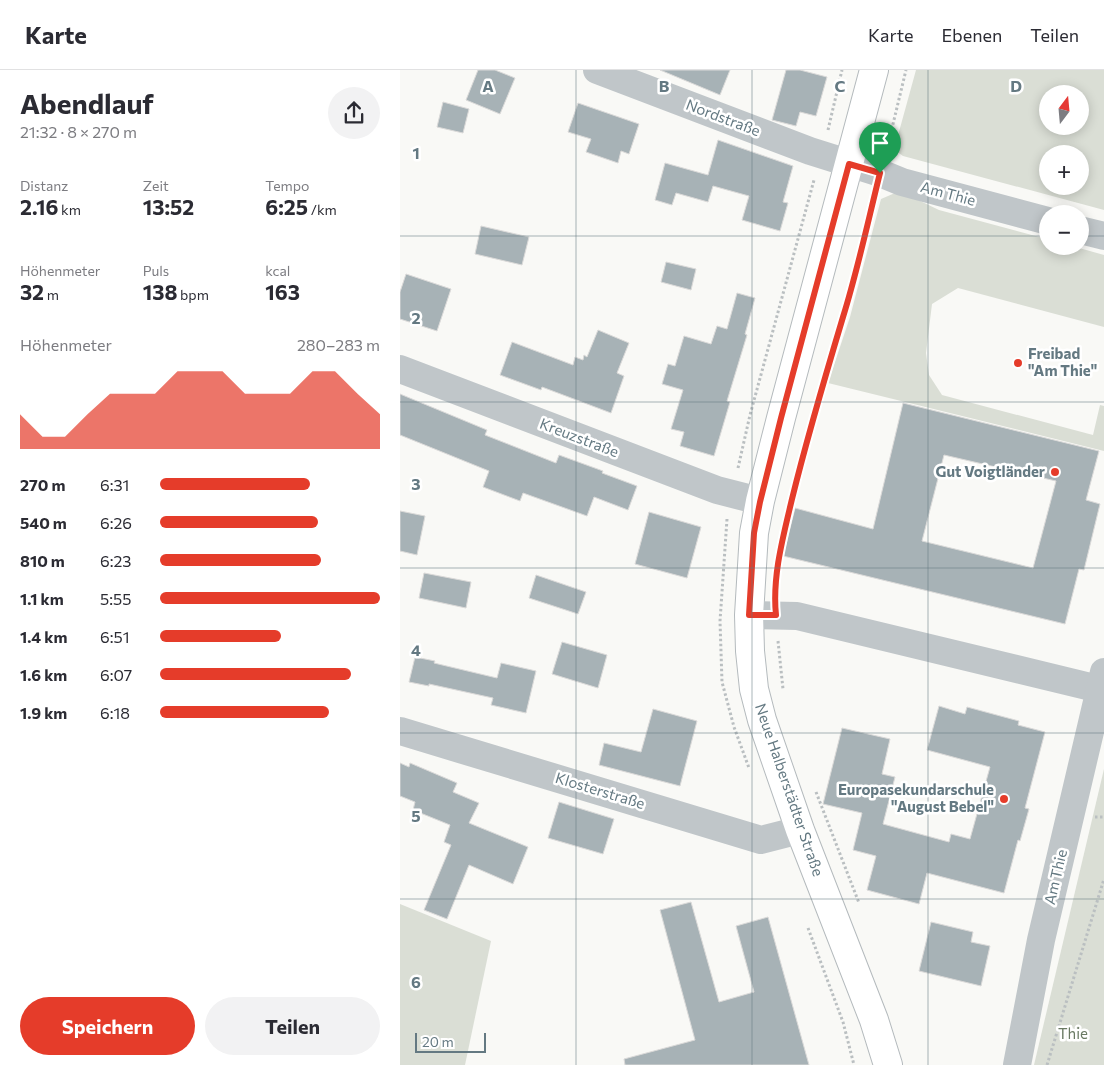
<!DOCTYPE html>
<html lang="de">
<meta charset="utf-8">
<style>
:root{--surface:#fff;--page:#f2f2f3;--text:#2b2b33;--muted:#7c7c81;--line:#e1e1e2;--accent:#e53c2a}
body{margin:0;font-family:Commissioner,sans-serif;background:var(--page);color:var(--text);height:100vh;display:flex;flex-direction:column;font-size:19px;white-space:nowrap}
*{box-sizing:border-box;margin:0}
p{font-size:16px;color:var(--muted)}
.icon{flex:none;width:28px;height:28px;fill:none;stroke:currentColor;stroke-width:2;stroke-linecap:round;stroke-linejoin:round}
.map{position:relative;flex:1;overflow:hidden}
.panel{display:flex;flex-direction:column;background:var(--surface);width:400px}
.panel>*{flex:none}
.needle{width:32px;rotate:16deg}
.tools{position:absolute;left:639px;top:15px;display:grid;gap:10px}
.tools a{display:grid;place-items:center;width:50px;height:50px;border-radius:50%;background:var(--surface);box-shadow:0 2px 12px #0003;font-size:25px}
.scale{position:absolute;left:15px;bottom:12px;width:71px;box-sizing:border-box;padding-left:5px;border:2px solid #647982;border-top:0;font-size:14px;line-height:18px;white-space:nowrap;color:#647982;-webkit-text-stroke:4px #fff;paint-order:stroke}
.pin{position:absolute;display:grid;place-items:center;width:42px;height:42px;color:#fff;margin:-51px -21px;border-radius:50% 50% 50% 0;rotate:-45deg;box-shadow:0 0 5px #0007}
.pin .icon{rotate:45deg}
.round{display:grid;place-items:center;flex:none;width:52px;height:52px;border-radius:26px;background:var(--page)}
.headline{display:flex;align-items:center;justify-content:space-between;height:85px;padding:0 20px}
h1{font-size:28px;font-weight:700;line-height:38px}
.figures{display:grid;grid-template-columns:repeat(3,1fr);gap:8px;height:85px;padding:5px 20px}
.figures div{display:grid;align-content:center}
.figures b{font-size:21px;font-weight:700}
.figures small{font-size:14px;font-weight:400}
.figures p{font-size:14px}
.chart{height:140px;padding:10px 20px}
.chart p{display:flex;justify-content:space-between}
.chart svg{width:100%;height:90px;margin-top:5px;fill:var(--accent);opacity:.7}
.primary-button{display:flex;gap:10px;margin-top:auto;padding:10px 20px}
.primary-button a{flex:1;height:58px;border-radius:30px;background:var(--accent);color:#fff;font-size:20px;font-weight:700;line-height:58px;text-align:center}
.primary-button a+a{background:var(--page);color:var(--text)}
ul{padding:0 20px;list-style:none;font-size:16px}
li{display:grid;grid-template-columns:80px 60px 1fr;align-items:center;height:38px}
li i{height:12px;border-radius:6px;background:var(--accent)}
header{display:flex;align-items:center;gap:30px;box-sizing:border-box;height:70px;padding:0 25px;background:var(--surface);border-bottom:1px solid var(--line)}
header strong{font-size:24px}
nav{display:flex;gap:28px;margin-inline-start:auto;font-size:18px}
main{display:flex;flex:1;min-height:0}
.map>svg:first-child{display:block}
.green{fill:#daded5;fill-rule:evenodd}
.building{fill:#a7b2b6;stroke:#dbdad9;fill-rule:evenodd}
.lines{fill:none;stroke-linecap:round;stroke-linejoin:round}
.major-casing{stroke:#b4babd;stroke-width:30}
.path{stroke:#babfc1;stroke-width:3;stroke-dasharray:2.5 2.5;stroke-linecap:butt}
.minor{stroke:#c0c6c9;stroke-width:28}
.major{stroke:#fff;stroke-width:28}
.route-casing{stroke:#fff;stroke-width:10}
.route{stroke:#e53c2a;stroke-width:6}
.grid{fill:none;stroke:#647982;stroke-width:1;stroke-opacity:0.55}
.poi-dot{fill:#e53c2a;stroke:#fff;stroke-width:2}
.labels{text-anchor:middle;stroke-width:5;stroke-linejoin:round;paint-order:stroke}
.street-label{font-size:15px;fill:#647982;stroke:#fff}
.poi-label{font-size:15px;font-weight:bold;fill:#647982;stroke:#fff;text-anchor:end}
.park-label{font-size:15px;fill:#6a7a63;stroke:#fff}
.grid-label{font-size:16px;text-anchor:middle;font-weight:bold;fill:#647982;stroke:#fff;stroke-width:5;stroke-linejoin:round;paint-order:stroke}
</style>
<header>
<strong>Karte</strong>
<nav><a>Karte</a><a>Ebenen</a><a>Teilen</a></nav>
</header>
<main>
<section class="panel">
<div class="headline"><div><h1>Abendlauf</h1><p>21:32 · 8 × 270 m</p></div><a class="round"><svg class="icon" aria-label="share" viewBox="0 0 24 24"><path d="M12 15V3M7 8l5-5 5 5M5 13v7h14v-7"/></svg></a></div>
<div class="figures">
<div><p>Distanz</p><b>2.16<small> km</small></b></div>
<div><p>Zeit</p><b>13:52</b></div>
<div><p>Tempo</p><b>6:25<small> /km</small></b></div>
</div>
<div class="figures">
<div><p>Höhenmeter</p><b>32<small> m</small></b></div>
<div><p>Puls</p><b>138<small> bpm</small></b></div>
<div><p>kcal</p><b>163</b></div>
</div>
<div class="chart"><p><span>Höhenmeter</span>280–283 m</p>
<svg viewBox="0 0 160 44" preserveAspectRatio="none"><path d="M0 44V27L10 38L20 38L30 27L40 17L50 17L60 17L70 6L80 6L90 6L100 17L110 17L120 17L130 6L140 6L150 17L160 27V44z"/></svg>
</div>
<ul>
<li><b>270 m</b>6:31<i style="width:68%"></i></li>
<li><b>540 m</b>6:26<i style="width:72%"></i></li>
<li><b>810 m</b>6:23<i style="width:73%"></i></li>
<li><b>1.1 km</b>5:55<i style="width:100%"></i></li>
<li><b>1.4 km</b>6:51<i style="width:55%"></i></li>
<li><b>1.6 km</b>6:07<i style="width:87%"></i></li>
<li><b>1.9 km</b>6:18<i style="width:77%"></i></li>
</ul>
<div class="primary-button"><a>Speichern</a><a>Teilen</a></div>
</section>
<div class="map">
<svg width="704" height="995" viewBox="0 0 704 995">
<rect width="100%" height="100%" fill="#f9f9f6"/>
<g class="green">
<path d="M 516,0 L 704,0 L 704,140 L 503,86 L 496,81 L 497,69 ZM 648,24 L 680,24 L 680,56 L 648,56 ZM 648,84 L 680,84 L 680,116 L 648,116 Z"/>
<path d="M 495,123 L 514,128 L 539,140 L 647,169 L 648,176 L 672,176 L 704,185 L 704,257 L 558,218 L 532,234 L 526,283 L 529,305 L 542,325 L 693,365 L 700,335 L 704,336 L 704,381 L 428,313 L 450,247 L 481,129 Z"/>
<path d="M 704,699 L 704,995 L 634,995 Z"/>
<path d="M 0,834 L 91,871 L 65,995 L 0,995 Z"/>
</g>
<g class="building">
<path d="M 78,0 L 95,0 L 115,8 L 100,44 L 66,30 Z"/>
<path d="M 260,0 L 330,0 L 320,25 Z"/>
<path d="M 386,0 L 400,0 L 427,7 L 416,46 L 400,42 L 396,56 L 372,50 Z"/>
<path d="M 43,32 L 69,39 L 63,63 L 37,57 Z"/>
<path d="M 178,33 L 239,54 L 229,84 L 221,81 L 218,93 L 186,82 L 191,69 L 168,62 Z"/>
<path d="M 318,70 L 393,96 L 383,132 L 388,133 L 380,161 L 342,150 L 349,126 L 313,116 L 308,132 L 276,123 L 272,135 L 255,130 L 265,93 L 308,105 Z"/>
<path d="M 81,156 L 129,167 L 122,195 L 75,184 Z"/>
<path d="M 266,192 L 296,199 L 291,220 L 261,212 Z"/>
<path d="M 6,204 L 51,219 L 37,261 L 0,249 L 0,222 Z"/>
<path d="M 337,223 L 355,228 L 345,264 L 347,265 L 327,331 L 330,332 L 314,386 L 280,376 L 284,362 L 271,359 L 283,320 L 262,314 L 268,294 L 275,296 L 284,266 L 311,274 L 317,256 L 327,259 Z"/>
<path d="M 198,260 L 229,273 L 217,303 L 224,306 L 211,343 L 142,317 L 141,320 L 100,305 L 112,272 L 173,295 L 175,287 L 183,290 L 184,285 L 187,287 Z"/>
<path d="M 0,324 L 87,360 L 85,365 L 156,393 L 159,385 L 203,401 L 202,403 L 237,416 L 228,440 L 194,427 L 187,446 L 123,423 L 120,431 L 83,417 L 89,401 L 0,365 Z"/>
<path d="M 503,333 L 699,381 L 686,430 L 700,434 L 684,500 L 679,499 L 665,554 L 383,486 L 395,438 L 473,459 ZM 544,385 L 656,411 L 633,498 L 522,471 Z"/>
<path d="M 0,441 L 25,446 L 17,485 L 0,481 Z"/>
<path d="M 249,442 L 301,457 L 287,508 L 235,494 Z"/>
<path d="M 24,503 L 71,512 L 66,538 L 19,528 Z"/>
<path d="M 136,505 L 186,522 L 178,544 L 129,528 Z"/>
<path d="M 162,572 L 207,585 L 198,618 L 152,604 Z"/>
<path d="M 15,587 L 35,591 L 34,593 L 97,608 L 101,593 L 136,601 L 126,643 L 91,635 L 93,628 L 29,614 L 29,616 L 9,612 Z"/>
<path d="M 539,636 L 565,644 L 567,637 L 619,651 L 618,655 L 645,662 L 625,738 L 629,739 L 620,771 L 618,770 L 604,823 L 527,803 L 519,834 L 467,820 L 476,786 L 453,780 L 462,743 L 423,734 L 442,658 L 490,669 L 482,704 L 495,707 L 483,754 L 549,772 L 551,764 L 570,769 L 590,697 L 527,680 Z"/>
<path d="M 253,639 L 297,651 L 280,716 L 199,695 L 204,673 L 241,682 Z"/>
<path d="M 0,693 L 9,697 L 10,693 L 57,713 L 53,722 L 79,733 L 69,753 L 128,777 L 113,814 L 69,795 L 47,849 L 24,840 L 51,775 L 44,772 L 50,755 L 13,740 L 15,732 L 0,726 Z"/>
<path d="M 159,732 L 214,749 L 203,784 L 148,768 Z"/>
<path d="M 291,832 L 319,932 L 354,922 L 336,856 L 368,847 L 409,995 L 225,995 L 224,989 L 295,970 L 260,840 Z"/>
<path d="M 531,852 L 573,862 L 571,872 L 590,876 L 581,916 L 519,901 Z"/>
</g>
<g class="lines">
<defs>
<path id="major" d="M 474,0 L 381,348 L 360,431 L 354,463 L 349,545 L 350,581 L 354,619 L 362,650 L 400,760 L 474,950 L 488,995"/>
</defs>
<use href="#major" class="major-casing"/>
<g class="path">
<path d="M 428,60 L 442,0"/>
<path d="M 487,79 L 506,0"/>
<path d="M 338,398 L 350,345 L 414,110"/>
<path d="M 327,449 L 320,551 L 322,612 L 334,657 L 349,698"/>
<path d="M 380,485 C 393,404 420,325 443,246 C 455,208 464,168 474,129"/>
<path d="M 378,571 L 383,619"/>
<path d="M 416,722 L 459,833"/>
<path d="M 695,747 L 704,747"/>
<path d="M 408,858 L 443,952 L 454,995"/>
<path d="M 647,995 L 704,809"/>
</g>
<g class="minor">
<path d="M 197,0 L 410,81 L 480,103 L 502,112 L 648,151"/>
<path d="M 680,160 L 704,166"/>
<path d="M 0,299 L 317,420 L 360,431"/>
<path d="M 349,545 L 397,546 L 699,619"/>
<path d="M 0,661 L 361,770 L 400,760"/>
<path d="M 617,995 L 641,870 L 704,602"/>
</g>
<use href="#major" class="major"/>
</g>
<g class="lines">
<defs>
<path id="route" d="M 449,94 L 480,103 C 468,151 458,199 443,247 C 425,307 407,368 392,429 C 383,467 372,507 376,545 L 349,545 L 354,463 L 360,432 L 381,348 Z"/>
</defs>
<use href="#route" class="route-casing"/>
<use href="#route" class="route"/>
</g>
<path class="grid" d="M 176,0 L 176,995M 352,0 L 352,995M 528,0 L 528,995M 0,166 L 648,166M 680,166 L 704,166M 0,332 L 704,332M 0,498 L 704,498M 0,663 L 704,663M 0,829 L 704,829"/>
<g class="poi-dot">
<circle cx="618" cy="293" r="5"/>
<circle cx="655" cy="402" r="5"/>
<circle cx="604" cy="729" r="5"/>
</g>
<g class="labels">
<g class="street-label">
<text transform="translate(323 48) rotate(21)" y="5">Nordstraße</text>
<text transform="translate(548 124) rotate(15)" y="5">Am Thie</text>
<text transform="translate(179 368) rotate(21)" y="5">Kreuzstraße</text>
<text transform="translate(389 720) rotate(71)" y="5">Neue Halberstädter Straße</text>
<text transform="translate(200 721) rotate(17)" y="5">Klosterstraße</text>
<text transform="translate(656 807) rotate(-77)" y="5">Am Thie</text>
</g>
<g class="poi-label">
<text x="628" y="289" text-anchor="start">Freibad<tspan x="628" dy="17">"Am Thie"</tspan></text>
<text x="645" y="407">Gut Voigtländer</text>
<text x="594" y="725">Europasekundarschule<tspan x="594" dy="17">"August Bebel"</tspan></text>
</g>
<g class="park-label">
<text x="673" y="969">Thie</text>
</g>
</g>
<g class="grid-label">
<text x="88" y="22">A</text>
<text x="264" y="22">B</text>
<text x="440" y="22">C</text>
<text x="616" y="22">D</text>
<text x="16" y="89">1</text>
<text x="16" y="254">2</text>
<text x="16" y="420">3</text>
<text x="16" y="586">4</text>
<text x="16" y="752">5</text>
<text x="16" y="918">6</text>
</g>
</svg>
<div class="tools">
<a><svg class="needle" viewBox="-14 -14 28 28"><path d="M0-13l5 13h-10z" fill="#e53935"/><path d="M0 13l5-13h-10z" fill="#7c7c81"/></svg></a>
<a>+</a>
<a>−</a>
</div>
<div class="scale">20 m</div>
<div class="pin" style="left:480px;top:103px;background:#1e9e55"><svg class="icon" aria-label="arrive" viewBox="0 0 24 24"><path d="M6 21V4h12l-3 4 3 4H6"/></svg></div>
</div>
</main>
